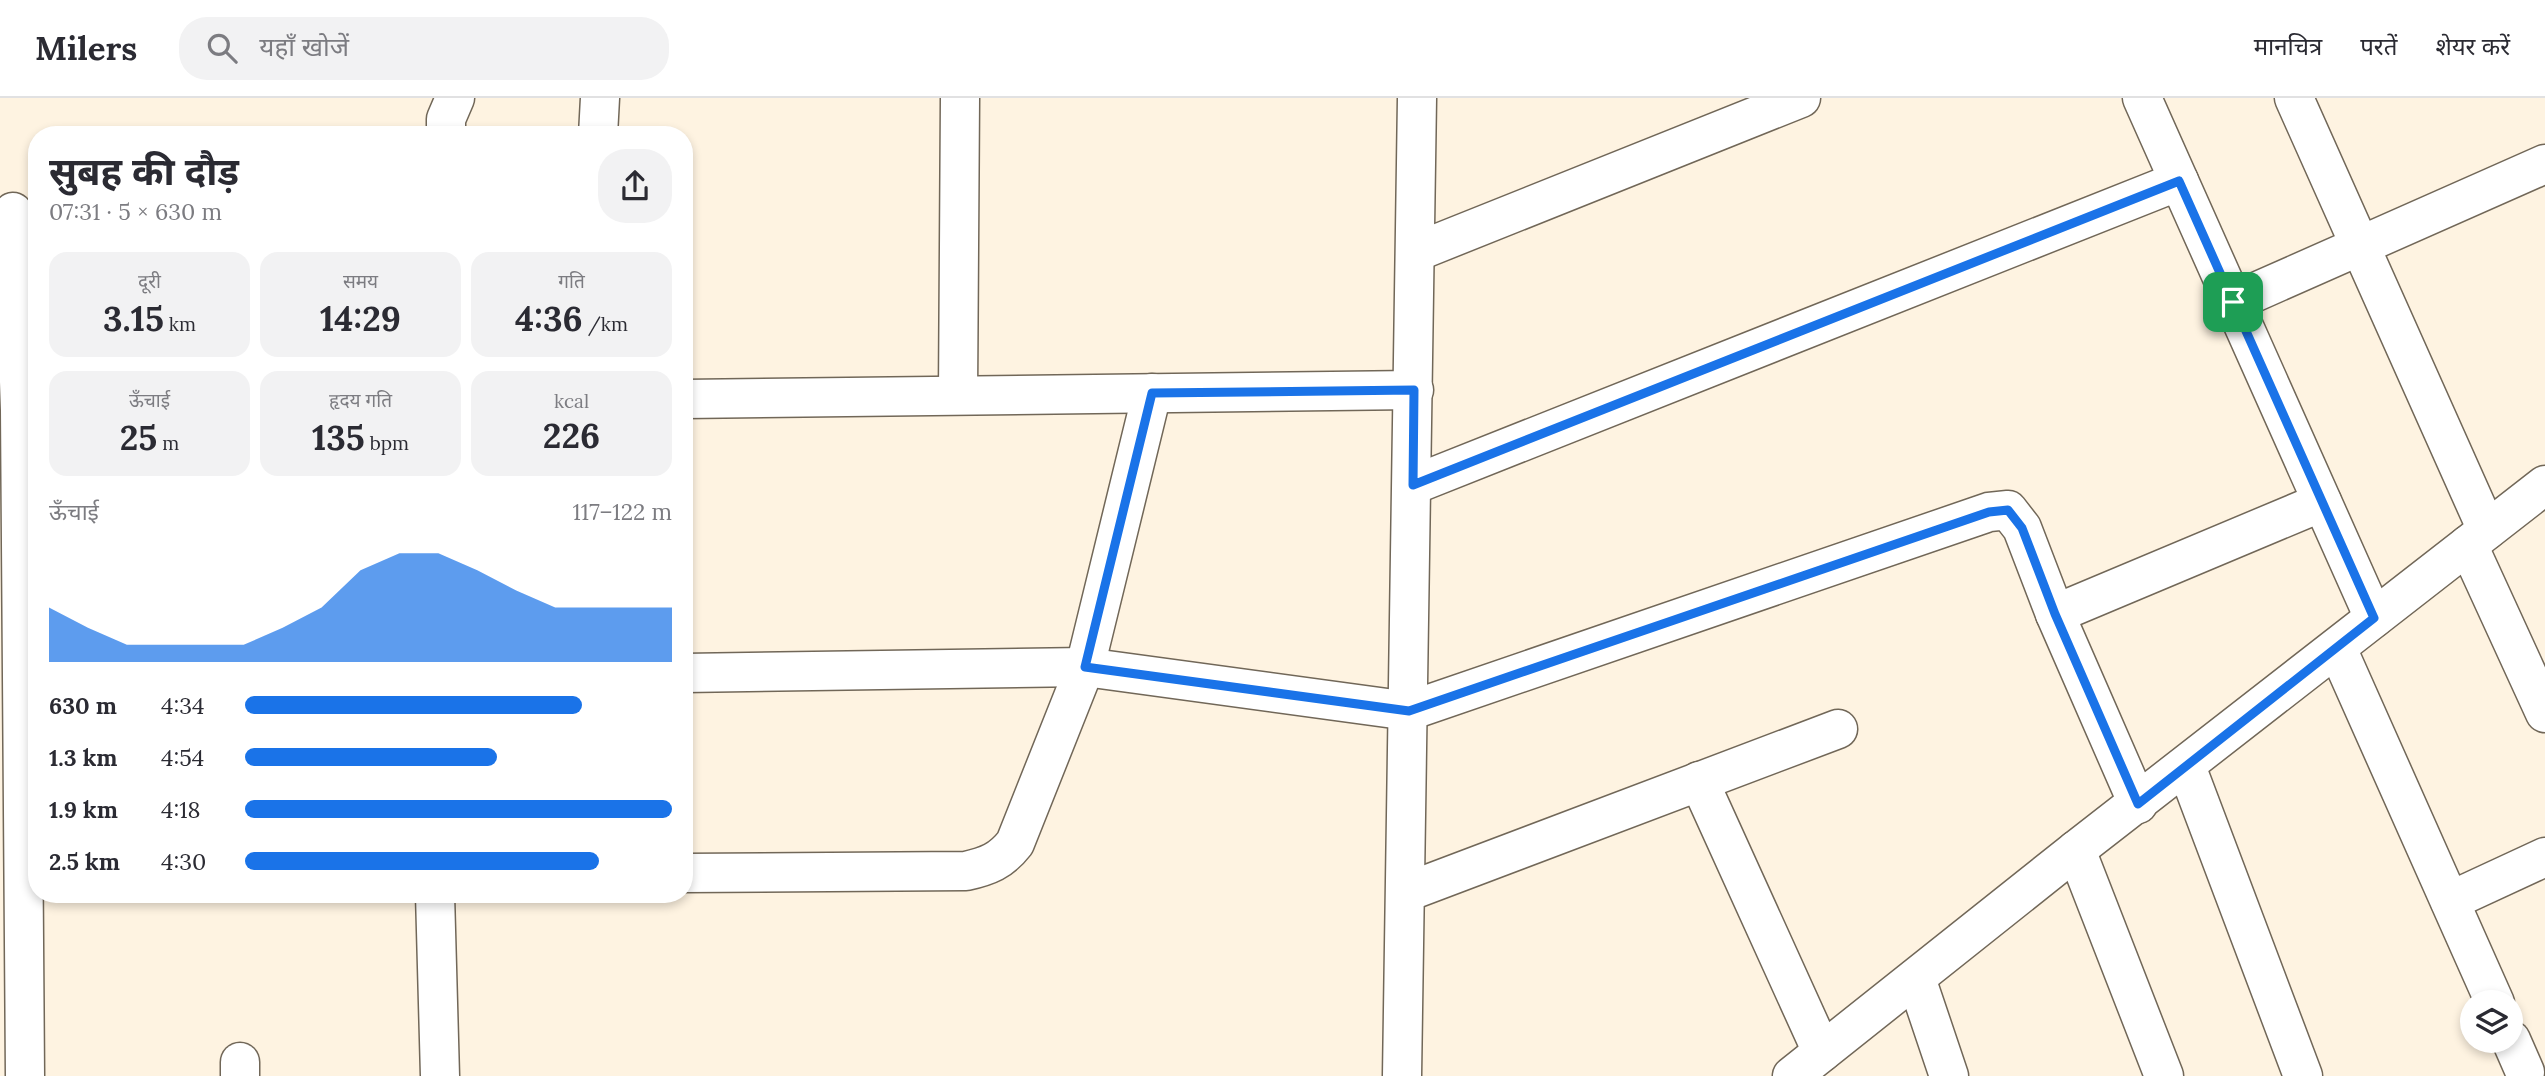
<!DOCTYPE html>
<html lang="hi">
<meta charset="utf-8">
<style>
:root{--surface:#fff;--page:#f2f2f3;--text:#2b2b33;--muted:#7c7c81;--line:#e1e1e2;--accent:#1a73e8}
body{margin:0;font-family:Lora,"Noto Sans Devanagari",serif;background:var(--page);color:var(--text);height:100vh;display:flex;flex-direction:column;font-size:26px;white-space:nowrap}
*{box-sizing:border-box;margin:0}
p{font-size:23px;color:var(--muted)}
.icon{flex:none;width:38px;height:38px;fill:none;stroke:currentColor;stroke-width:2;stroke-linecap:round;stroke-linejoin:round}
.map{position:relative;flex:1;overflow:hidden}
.details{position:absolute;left:28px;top:28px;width:665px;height:777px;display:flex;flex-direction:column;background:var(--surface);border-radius:28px;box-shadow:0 4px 10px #0003}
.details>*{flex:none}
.tools{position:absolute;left:2460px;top:892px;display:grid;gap:14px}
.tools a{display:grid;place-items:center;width:63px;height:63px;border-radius:50%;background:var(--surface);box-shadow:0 4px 10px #0003;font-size:35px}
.pin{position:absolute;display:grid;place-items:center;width:60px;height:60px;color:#fff;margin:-30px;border-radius:14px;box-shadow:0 4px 10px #0006}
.round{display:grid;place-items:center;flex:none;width:74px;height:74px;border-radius:28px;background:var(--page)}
.head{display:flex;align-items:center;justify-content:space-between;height:119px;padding:0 21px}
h1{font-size:38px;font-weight:700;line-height:52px}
.stats{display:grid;grid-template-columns:repeat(3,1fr);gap:10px;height:119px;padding:7px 21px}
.stats div{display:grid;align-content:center;border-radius:18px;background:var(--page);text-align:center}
.stats b{font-size:35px;font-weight:700}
.stats small{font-size:19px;font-weight:400}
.stats p{font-size:19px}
.chart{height:196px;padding:14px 21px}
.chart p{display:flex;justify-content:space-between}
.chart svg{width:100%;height:126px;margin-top:7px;fill:var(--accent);opacity:.7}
ul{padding:0 21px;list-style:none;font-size:23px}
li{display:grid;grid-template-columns:112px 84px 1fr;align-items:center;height:52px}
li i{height:18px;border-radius:9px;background:var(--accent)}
header{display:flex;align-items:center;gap:42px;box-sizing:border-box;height:98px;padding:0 35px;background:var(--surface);border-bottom:2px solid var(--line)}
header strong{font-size:33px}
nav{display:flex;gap:38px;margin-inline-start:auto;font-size:24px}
.search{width:490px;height:63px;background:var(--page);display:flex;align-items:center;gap:18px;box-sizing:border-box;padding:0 24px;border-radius:28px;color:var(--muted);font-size:26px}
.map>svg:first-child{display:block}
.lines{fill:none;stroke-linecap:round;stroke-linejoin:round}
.minor-casing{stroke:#716758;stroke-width:41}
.minor{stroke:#fff;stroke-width:38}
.route-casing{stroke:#fff;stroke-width:14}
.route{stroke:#1a73e8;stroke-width:9}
</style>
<header>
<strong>Milers</strong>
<div class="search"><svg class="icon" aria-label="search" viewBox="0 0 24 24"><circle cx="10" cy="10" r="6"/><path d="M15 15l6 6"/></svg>यहाँ खोजें</div>
<nav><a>मानचित्र</a><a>परतें</a><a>शेयर करें</a></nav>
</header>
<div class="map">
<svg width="2545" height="978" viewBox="0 0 2545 978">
<rect width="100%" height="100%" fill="#fef3e1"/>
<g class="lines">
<defs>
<g id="minor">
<path d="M 2142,0 L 2374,520"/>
<path d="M 2294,0 L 2487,432"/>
<path d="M 446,37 L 446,21 L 455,0"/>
<path d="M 598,37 L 600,0"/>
<path d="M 13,114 L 20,312 L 25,978"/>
<path d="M 1416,154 L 1801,0"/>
<path d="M 2233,204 L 2545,66"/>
<path d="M 958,297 L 960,0"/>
<path d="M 684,301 L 1414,292"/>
<path d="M 1413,387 L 2179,83"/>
<path d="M 2468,447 L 2545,615"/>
<path d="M 2055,516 L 2322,404"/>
<path d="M 2337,550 L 2495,905"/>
<path d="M 684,575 L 1085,569 L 1409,613 L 1989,414 L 2008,412 L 2022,430 L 2055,516 L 2138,706"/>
<path d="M 2186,668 L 2303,978"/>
<path d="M 1699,683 L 1822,954"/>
<path d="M 2076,752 L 2164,978"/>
<path d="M 684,775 L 966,773 C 988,768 1001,763 1015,745 L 1085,569 L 1152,295"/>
<path d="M 1407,794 L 1838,631"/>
<path d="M 435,796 L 440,978"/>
<path d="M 2450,803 L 2545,759"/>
<path d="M 1916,880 L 1949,978"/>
<path d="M 2511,942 L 2525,974"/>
<path d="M 240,964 L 240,978"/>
<path d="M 1402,978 L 1417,0"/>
<path d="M 1792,978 L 2076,752 L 2545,387"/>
</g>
</defs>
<use href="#minor" class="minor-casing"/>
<use href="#minor" class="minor"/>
</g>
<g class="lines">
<defs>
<path id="route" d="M 2179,83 L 2374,520 L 2138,706 L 2055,516 L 2022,430 L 2008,412 L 1989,414 L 1409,613 L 1085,569 L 1152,295 L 1414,292 L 1413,387 Z"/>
</defs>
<use href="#route" class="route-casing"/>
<use href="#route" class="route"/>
</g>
</svg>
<div class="tools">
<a><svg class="icon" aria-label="layers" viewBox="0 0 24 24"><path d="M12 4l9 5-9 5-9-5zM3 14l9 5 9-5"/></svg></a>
</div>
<div class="pin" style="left:2233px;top:204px;background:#1e9e55"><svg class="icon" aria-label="arrive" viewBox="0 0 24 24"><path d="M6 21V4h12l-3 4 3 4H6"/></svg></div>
<section class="details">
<div class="head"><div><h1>सुबह की दौड़</h1><p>07:31 · 5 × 630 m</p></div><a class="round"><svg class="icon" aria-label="share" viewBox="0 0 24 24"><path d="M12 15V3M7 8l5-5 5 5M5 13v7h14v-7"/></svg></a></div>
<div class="stats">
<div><p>दूरी</p><b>3.15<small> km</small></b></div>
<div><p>समय</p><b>14:29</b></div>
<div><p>गति</p><b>4:36<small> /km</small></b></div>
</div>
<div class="stats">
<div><p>ऊँचाई</p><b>25<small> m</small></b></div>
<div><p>हृदय गति</p><b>135<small> bpm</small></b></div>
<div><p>kcal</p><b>226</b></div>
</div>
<div class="chart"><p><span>ऊँचाई</span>117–122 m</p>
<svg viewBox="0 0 160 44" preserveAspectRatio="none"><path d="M0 44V25L10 32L20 38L30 38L40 38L50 38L60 32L70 25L80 12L90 6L100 6L110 12L120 19L130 25L140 25L150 25L160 25V44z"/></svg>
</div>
<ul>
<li><b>630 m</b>4:34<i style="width:79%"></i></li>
<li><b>1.3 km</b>4:54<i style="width:59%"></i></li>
<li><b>1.9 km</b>4:18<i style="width:100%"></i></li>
<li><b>2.5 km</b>4:30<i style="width:83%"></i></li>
</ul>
</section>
</div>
